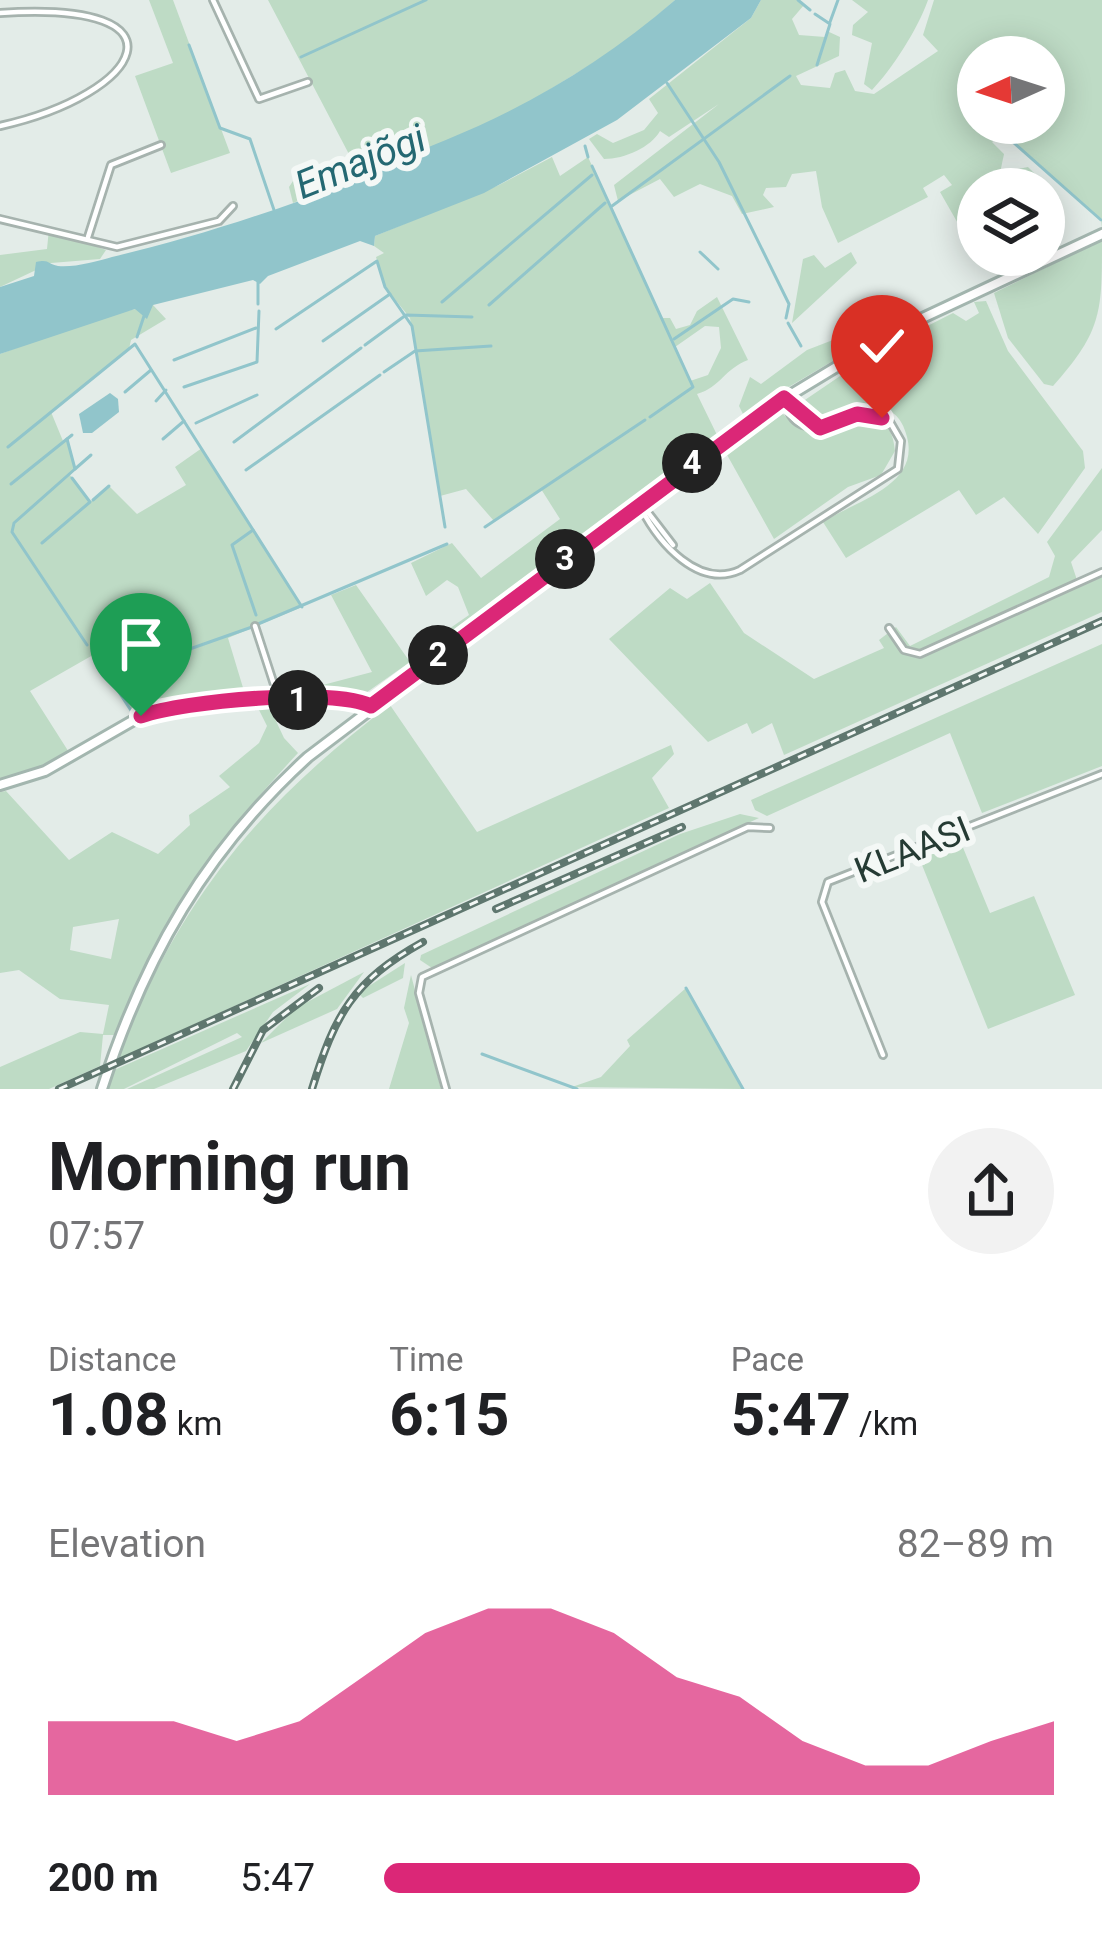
<!DOCTYPE html>
<meta charset="utf-8">
<style>
:root{--surface:#fff;--page:#f2f2f2;--text:#202124;--muted:#757577;--accent:#db2777}
body{margin:0;font-family:Roboto,sans-serif;background:var(--page);color:var(--text);height:100vh;display:flex;flex-direction:column;font-size:45px;white-space:nowrap}
*{box-sizing:border-box;margin:0}
p{font-size:39px;color:var(--muted)}
.icon{flex:none;width:66px;height:66px;fill:none;stroke:currentColor;stroke-width:2;stroke-linecap:round;stroke-linejoin:round}
.map{position:relative;height:1089px;overflow:hidden}
.side{display:flex;flex-direction:column;background:var(--surface);flex:1}
.side>*{flex:none}
.needle{width:78px;rotate:267deg}
.controls{position:absolute;left:957px;top:36px;display:grid;gap:24px}
.controls a{display:grid;place-items:center;width:108px;height:108px;border-radius:50%;background:var(--surface);box-shadow:0 6px 30px #0003;font-size:60px}
.pin{position:absolute;display:grid;place-items:center;width:102px;height:102px;color:#fff;margin:-123px -51px;border-radius:50% 50% 50% 0;rotate:-45deg;box-shadow:0 0 12px #0007}
.pin .icon{rotate:45deg}
.km{position:absolute;width:60px;height:60px;margin:-30px;border-radius:50%;background:#222;color:#fff;font-size:33px;line-height:60px;text-align:center}
.round{display:grid;place-items:center;flex:none;width:126px;height:126px;border-radius:63px;background:var(--page)}
.headline{display:flex;align-items:center;justify-content:space-between;height:204px;padding:0 48px}
h1{font-size:66px;font-weight:700;line-height:90px}
.metrics{display:grid;grid-template-columns:repeat(3,1fr);gap:18px;height:204px;padding:12px 48px}
.metrics div{display:grid;align-content:center}
.metrics b{font-size:60px;font-weight:700}
.metrics small{font-size:33px;font-weight:400}
.metrics p{font-size:33px}
.chart{height:336px;padding:24px 48px}
.chart p{display:flex;justify-content:space-between}
.chart svg{width:100%;height:216px;margin-top:12px;fill:var(--accent);opacity:.7}
ul{padding:0 48px;list-style:none;font-size:39px}
li{display:grid;grid-template-columns:192px 144px 1fr;align-items:center;height:90px}
li i{height:30px;border-radius:15px;background:var(--accent)}
.map>svg:first-child{display:block}
.green{fill:#bedbc5;fill-rule:evenodd}
.water{fill:#91c5cb}
.lines{fill:none;stroke-linecap:round;stroke-linejoin:round}
.stream{stroke:#91c5cb;stroke-width:3}
.street-casing{stroke:#a6b3ae;stroke-width:10}
.secondary-casing{stroke:#a3b6af;stroke-width:14}
.street{stroke:#fff;stroke-width:4.5}
.secondary{stroke:#fff;stroke-width:8}
.rail-casing{stroke:#5f776f;stroke-width:8}
.rail{stroke:#f4f8f6;stroke-width:3;stroke-dasharray:9;stroke-linecap:butt}
.route-casing{stroke:#fff;stroke-width:24}
.route{stroke:#db2777;stroke-width:15}
.labels{text-anchor:middle;stroke-width:12;stroke-linejoin:round;paint-order:stroke}
.street-label{font-size:36px;fill:#253b34;stroke:#f4f8f6}
.water-label{font-size:39px;font-style:italic;fill:#246872;stroke:#f4f8f6}
</style>
<div class="map">
<svg width="1102" height="1089" viewBox="0 0 1102 1089">
<rect width="100%" height="100%" fill="#e3ece8"/>
<g class="green">
<path d="M 149,0 L 173,0 L 230,153 L 171,173 L 135,76 L 173,63 Z"/>
<path d="M 268,0 L 675,0 L 626,43 L 503,118 L 293,203 L 289,187 L 299,172 L 320,174 L 351,158 Z"/>
<path d="M 761,0 L 798,0 L 804,5 L 792,19 L 799,35 L 825,37 L 827,31 L 840,37 L 839,56 L 796,76 L 801,85 L 830,88 L 835,73 L 845,70 L 855,91 L 874,94 L 938,51 L 923,35 L 934,0 L 1102,0 L 1102,228 L 1101,219 L 1003,134 L 992,142 L 1004,154 L 1000,173 L 1028,167 L 1060,199 L 1044,202 L 1044,189 L 978,189 L 978,237 L 968,241 L 940,192 L 952,185 L 944,175 L 923,188 L 928,197 L 838,243 L 822,207 L 816,171 L 792,174 L 786,187 L 766,188 L 763,195 L 774,207 L 742,214 L 732,196 L 700,184 L 674,197 L 660,179 L 618,201 L 614,185 L 719,104 L 669,137 L 660,131 C 651,147 625,159 604,159 L 589,139 L 597,134 L 613,143 L 644,130 L 658,113 L 649,99 L 751,18 ZM 978,57 L 1044,57 L 1044,123 L 978,123 Z"/>
<path d="M 852,0 L 928,0 C 918,29 892,69 872,90 L 864,84 L 872,43 L 852,35 L 853,25 L 868,12 Z"/>
<path d="M 552,157 L 560,176 L 588,157 L 662,318 L 670,318 L 676,329 L 690,325 L 697,311 L 717,297 L 748,360 C 724,369 721,387 697,394 L 718,437 L 450,638 L 446,631 L 469,615 L 458,587 L 447,580 L 426,596 L 411,563 L 452,543 L 481,578 L 560,519 L 541,489 L 494,521 L 466,489 L 440,496 L 410,318 L 385,287 L 376,257 L 384,253 L 374,246 L 375,236 L 499,185 ZM 705,326 L 719,327 L 721,348 L 708,375 L 690,381 L 675,347 Z"/>
<path d="M 49,229 L 106,250 L 100,259 L 51,263 L 0,287 L 0,255 L 47,249 Z"/>
<path d="M 1102,240 C 1102,312 1102,331 1053,386 L 1044,384 L 1008,338 L 994,293 Z"/>
<path d="M 851,252 L 857,263 L 792,323 L 803,259 L 814,255 L 825,268 Z"/>
<path d="M 986,301 L 1008,351 L 1083,451 L 1085,468 L 1038,534 L 1004,497 L 976,515 L 959,490 L 846,558 L 823,522 C 855,501 920,486 907,437 C 891,372 824,444 799,404 L 874,353 L 953,313 L 966,321 L 979,313 L 974,302 Z"/>
<path d="M 153,305 L 166,319 L 131,340 L 129,349 L 51,412 L 63,441 L 67,439 L 75,469 L 70,475 L 90,502 L 109,486 L 137,514 L 186,485 L 175,467 L 202,448 L 302,607 L 228,638 L 244,691 L 172,699 L 132,712 L 93,655 L 30,691 L 72,757 L 0,785 L 0,354 L 96,318 Z"/>
<path d="M 864,328 L 870,339 L 743,414 L 739,406 L 750,377 L 761,384 L 807,350 Z"/>
<path d="M 783,414 C 796,426 808,436 826,435 C 852,433 890,398 895,451 L 881,475 L 848,487 L 774,539 L 726,453 Z"/>
<path d="M 1102,468 L 1102,530 L 1071,562 L 1077,580 L 1067,592 L 1102,577 L 1102,612 L 784,755 L 772,723 L 752,734 L 747,723 L 708,742 L 609,639 L 670,588 L 687,599 L 710,583 L 744,633 L 814,679 L 884,648 L 879,640 L 896,627 L 910,646 L 1049,577 L 1055,556 L 1047,542 Z"/>
<path d="M 356,585 L 410,662 L 360,697 L 282,695 L 278,687 L 314,682 L 319,686 L 372,672 L 331,595 Z"/>
<path d="M 1102,644 L 1102,766 L 982,813 L 950,733 L 767,816 L 755,810 L 751,800 Z"/>
<path d="M 256,704 L 268,704 L 284,738 L 298,753 C 214,843 159,920 115,1035 L 103,1035 L 100,1066 L 49,1089 L 0,1089 L 0,1067 L 80,1032 L 103,1034 L 109,1005 L 60,999 L 19,970 L 0,973 L 0,792 L 6,791 L 69,860 L 112,832 L 158,854 L 190,825 L 189,815 L 230,787 L 219,776 L 259,743 L 267,726 ZM 119,919 L 111,959 L 70,950 L 73,927 Z"/>
<path d="M 390,705 L 477,832 L 671,745 L 674,754 L 652,778 L 669,808 L 116,1060 C 179,902 253,809 390,705 Z"/>
<path d="M 740,814 L 759,818 L 432,968 L 420,960 L 421,955 L 680,834 Z"/>
<path d="M 959,838 L 990,913 L 1034,896 L 1075,995 L 988,1029 L 918,855 Z"/>
<path d="M 405,963 L 403,978 L 363,998 L 358,993 Z"/>
<path d="M 364,972 L 337,1009 L 261,1043 L 296,1008 Z"/>
<path d="M 411,975 L 441,1089 L 389,1089 L 409,1023 L 404,1008 Z"/>
<path d="M 310,984 L 273,1012 L 246,1051 L 154,1089 L 127,1089 L 242,1037 L 237,1033 L 124,1089 L 107,1089 L 112,1071 Z"/>
<path d="M 686,988 L 743,1089 L 572,1087 L 601,1077 L 630,1046 L 627,1040 Z"/>
</g>
<g class="water">
<path d="M 675,0 L 761,0 L 751,18 L 617,120 L 484,193 L 375,236 L 374,246 L 360,241 L 268,276 L 260,284 L 253,280 L 153,305 L 147,319 L 135,309 L 0,354 L 0,287 L 34,276 L 36,262 C 50,259 47,264 58,266 C 73,268 98,261 112,257 C 190,239 264,214 339,187 C 354,182 364,170 378,165 C 490,128 586,77 675,0 Z"/>
<path d="M 110,393 L 118,399 L 119,412 L 92,433 L 83,433 L 79,414 Z"/>
</g>
<g class="lines">
<g class="stream">
<path d="M 798,0 L 810,10"/>
<path d="M 815,14 L 830,24 L 817,65"/>
<path d="M 830,22 L 838,0"/>
<path d="M 189,45 L 220,128 L 250,139 L 274,210"/>
<path d="M 301,57 L 426,0"/>
<path d="M 667,83 L 719,162 L 789,304 L 786,318"/>
<path d="M 1006,136 L 1101,220"/>
<path d="M 585,146 L 588,157"/>
<path d="M 592,166 L 693,387 L 650,417"/>
<path d="M 612,206 L 790,76"/>
<path d="M 700,252 L 718,269"/>
<path d="M 258,282 L 258,304"/>
<path d="M 442,302 L 592,175"/>
<path d="M 489,305 L 605,203"/>
<path d="M 788,323 L 801,346"/>
<path d="M 276,329 L 377,261 L 385,287 L 412,326 L 445,527"/>
<path d="M 137,337 L 144,316"/>
<path d="M 674,339 L 733,299 L 749,302"/>
<path d="M 323,341 L 390,294"/>
<path d="M 365,345 L 406,315 L 472,317"/>
<path d="M 174,360 L 256,328"/>
<path d="M 384,372 L 415,351 L 491,346"/>
<path d="M 184,387 L 257,362 L 259,311"/>
<path d="M 125,392 L 151,370"/>
<path d="M 156,401 L 166,390"/>
<path d="M 196,423 L 257,395"/>
<path d="M 67,439 L 75,469 L 14,523 L 12,532 L 87,645"/>
<path d="M 163,439 L 184,421"/>
<path d="M 234,442 L 361,348"/>
<path d="M 8,447 L 135,344 L 302,607"/>
<path d="M 75,469 L 91,455"/>
<path d="M 246,470 L 380,375"/>
<path d="M 11,484 L 72,435"/>
<path d="M 93,500 L 109,486"/>
<path d="M 485,527 L 645,420"/>
<path d="M 253,530 L 232,545 L 256,615"/>
<path d="M 42,543 L 90,502 L 72,478"/>
<path d="M 258,624 L 447,544"/>
<path d="M 92,651 L 132,712"/>
<path d="M 119,674 L 252,627 L 257,641"/>
<path d="M 686,988 L 743,1089"/>
<path d="M 482,1054 L 577,1089"/>
</g>
<defs>
<g id="street">
<path d="M 213,0 L 259,99 L 308,82"/>
<path d="M 0,13 C 195,0 143,94 0,126"/>
<path d="M 0,219 L 117,247 L 219,221 L 233,206"/>
<path d="M 88,237 L 111,165 L 161,145"/>
<path d="M 784,398 L 814,425"/>
<path d="M 643,506 L 673,545"/>
<path d="M 641,508 C 659,543 698,589 740,570 L 898,469 L 901,441 L 890,422 C 850,402 799,456 785,401"/>
<path d="M 255,626 L 279,700"/>
<path d="M 889,628 L 904,650 L 920,654 L 1102,572"/>
<path d="M 883,1055 L 822,902 L 828,882 L 1102,774"/>
<path d="M 446,1089 L 419,993 L 422,977 L 748,827 L 770,828"/>
</g>
<g id="secondary">
<path d="M 0,785 L 45,771 L 141,716 L 175,706 L 342,700 L 371,706"/>
<path d="M 102,1089 C 144,958 206,850 308,757 L 772,406 L 899,329 L 1102,234"/>
</g>
</defs>
<use href="#street" class="street-casing"/>
<use href="#secondary" class="secondary-casing"/>
<use href="#street" class="street"/>
<use href="#secondary" class="secondary"/>
<defs>
<g id="rail">
<path d="M 496,909 L 682,827"/>
<path d="M 59,1089 L 1102,621"/>
<path d="M 233,1089 L 263,1030 L 319,988"/>
<path d="M 312,1089 C 335,1014 353,981 423,942"/>
</g>
</defs>
<use href="#rail" class="rail-casing"/>
<use href="#rail" class="rail"/>
</g>
<g class="lines">
<defs>
<path id="route" d="M 141,716 C 184,701 333,687 371,706 L 784,398 L 820,428 L 857,414 L 882,418"/>
</defs>
<use href="#route" class="route-casing"/>
<use href="#route" class="route"/>
</g>
<g class="labels">
<g class="street-label">
<text transform="translate(912 849) rotate(-22)" y="13">KLAASI</text>
</g>
<g class="water-label">
<text transform="translate(360 161) rotate(-22)" y="14">Emajõgi</text>
</g>
</g>
</svg>
<div class="controls">
<a><svg class="needle" viewBox="-14 -14 28 28"><path d="M0-13l5 13h-10z" fill="#e53935"/><path d="M0 13l5-13h-10z" fill="#757577"/></svg></a>
<a><svg class="icon" aria-label="layers" viewBox="0 0 24 24"><path d="M12 4l9 5-9 5-9-5zM3 14l9 5 9-5"/></svg></a>
</div>
<div class="pin" style="left:141px;top:716px;background:#1e9e55"><svg class="icon" aria-label="arrive" viewBox="0 0 24 24"><path d="M6 21V4h12l-3 4 3 4H6"/></svg></div>
<div class="pin" style="left:882px;top:418px;background:#d93025"><svg class="icon" aria-label="check" viewBox="0 0 24 24"><path d="M5 12l5 5 9-10"/></svg></div>
<b class="km" style="left:298px;top:700px">1</b>
<b class="km" style="left:438px;top:655px">2</b>
<b class="km" style="left:565px;top:559px">3</b>
<b class="km" style="left:692px;top:463px">4</b>
</div>
<section class="side">
<div class="headline"><div><h1>Morning run</h1><p>07:57</p></div><a class="round"><svg class="icon" aria-label="share" viewBox="0 0 24 24"><path d="M12 15V3M7 8l5-5 5 5M5 13v7h14v-7"/></svg></a></div>
<div class="metrics">
<div><p>Distance</p><b>1.08<small> km</small></b></div>
<div><p>Time</p><b>6:15</b></div>
<div><p>Pace</p><b>5:47<small> /km</small></b></div>
</div>
<div class="chart"><p><span>Elevation</span>82–89 m</p>
<svg viewBox="0 0 160 44" preserveAspectRatio="none"><path d="M0 44V29L10 29L20 29L30 33L40 29L50 20L60 11L70 6L80 6L90 11L100 20L110 24L120 33L130 38L140 38L150 33L160 29V44z"/></svg>
</div>
<ul>
<li><b>200 m</b>5:47<i style="width:80%"></i></li>
</ul>
</section>
